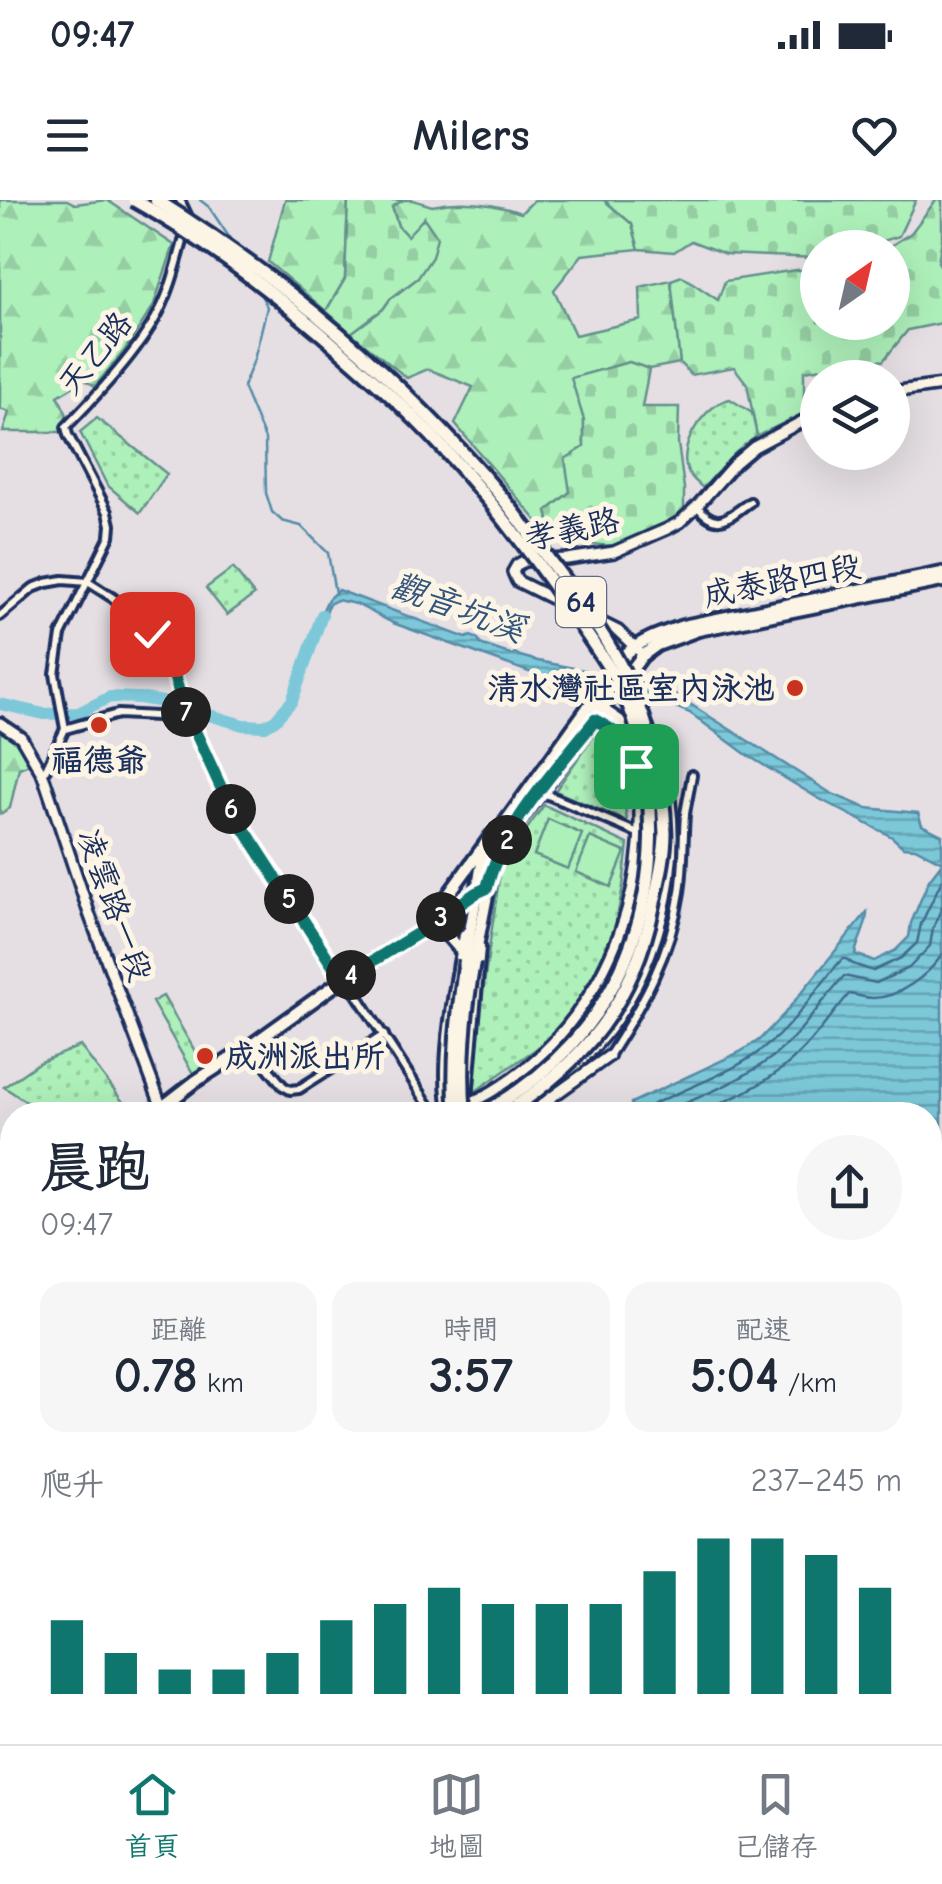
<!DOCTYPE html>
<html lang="zh-TW">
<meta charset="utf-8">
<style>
:root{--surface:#fff;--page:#f6f6f7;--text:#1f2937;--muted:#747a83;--line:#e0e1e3;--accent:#0f766e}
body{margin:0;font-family:"Comic Neue","LXGW WenKai TC",sans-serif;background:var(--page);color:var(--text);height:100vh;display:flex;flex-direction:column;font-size:38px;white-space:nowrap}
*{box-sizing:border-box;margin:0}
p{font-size:32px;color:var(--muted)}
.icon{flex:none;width:55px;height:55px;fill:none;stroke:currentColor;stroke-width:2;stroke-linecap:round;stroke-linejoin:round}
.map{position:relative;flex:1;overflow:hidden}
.side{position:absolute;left:0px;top:902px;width:942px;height:642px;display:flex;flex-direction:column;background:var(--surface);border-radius:40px 40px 0 0;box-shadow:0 10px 40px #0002}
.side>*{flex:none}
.needle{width:65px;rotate:34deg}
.fabs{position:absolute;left:800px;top:30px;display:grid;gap:20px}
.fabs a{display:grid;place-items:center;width:110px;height:110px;border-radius:50%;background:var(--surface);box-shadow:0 10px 40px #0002;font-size:50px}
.pin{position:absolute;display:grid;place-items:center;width:85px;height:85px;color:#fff;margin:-42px;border-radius:20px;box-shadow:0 5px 15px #0006}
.km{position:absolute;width:50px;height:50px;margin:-25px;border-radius:50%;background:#222;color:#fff;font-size:28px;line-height:50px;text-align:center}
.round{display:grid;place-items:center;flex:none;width:105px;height:105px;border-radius:52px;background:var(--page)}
.summary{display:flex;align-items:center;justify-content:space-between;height:170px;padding:0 40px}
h1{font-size:55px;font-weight:700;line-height:75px}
.metrics{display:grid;grid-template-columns:repeat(3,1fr);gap:15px;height:170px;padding:10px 40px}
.metrics div{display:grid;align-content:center;border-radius:25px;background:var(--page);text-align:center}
.metrics b{font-size:50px;font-weight:700}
.metrics small{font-size:28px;font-weight:400}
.metrics p{font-size:28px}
.chart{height:280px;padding:20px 40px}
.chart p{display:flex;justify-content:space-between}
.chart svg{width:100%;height:180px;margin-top:10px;stroke:var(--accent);stroke-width:6}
.status{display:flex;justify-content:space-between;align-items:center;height:70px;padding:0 50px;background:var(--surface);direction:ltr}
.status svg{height:28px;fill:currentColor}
header{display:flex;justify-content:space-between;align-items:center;height:130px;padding:0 40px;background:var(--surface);font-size:45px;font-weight:700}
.tab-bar{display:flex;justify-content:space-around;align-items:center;height:140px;border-top:2px solid var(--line);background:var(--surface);font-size:28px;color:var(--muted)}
.tab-bar a{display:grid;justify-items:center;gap:5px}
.tab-bar .selected{color:var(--accent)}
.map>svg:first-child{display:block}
.forest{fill:url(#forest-firs);stroke:#64908c;stroke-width:2.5}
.cemetery{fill:url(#cemetery-stones);stroke:#64908c;stroke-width:2.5}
.park{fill:url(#park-dots);stroke:#64908c;stroke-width:2.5}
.pitch{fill:#aef0ba;stroke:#64908c;stroke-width:2.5}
.water{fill:url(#water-rules);stroke:#558ba8;stroke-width:2.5}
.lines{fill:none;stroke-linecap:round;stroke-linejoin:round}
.shore{stroke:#416c8f;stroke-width:2.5}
.stream{stroke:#558ba8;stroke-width:2.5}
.river{stroke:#7bc8d9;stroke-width:12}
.minor-casing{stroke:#1b2f5e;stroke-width:14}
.tertiary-casing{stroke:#1b2f5e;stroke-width:16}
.secondary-casing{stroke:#1b2f5e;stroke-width:18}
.trunk-casing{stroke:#1b2f5e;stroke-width:19}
.minor{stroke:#fcf5e5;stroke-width:6}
.tertiary{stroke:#fcf5e5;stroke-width:9}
.secondary{stroke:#fcf5e5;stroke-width:10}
.trunk{stroke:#fcf5e5;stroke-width:11}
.secondary-bridge-casing{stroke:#1b2f5e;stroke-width:18;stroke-linecap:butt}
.trunk-bridge-casing{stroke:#1b2f5e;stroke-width:19;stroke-linecap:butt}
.secondary-bridge{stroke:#fcf5e5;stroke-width:10}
.trunk-bridge{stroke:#fcf5e5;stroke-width:11}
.route-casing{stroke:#fff;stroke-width:20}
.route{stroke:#0f766e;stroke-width:12}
.poi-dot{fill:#c8321e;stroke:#fcf5e5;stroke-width:4}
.labels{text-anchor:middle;stroke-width:10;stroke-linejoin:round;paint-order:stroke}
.shield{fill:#fcf5e5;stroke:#5e6a86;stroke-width:2.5}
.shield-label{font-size:30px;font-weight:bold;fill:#1b2f5e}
.street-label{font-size:32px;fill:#1b2f5e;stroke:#fcf5e5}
.poi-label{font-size:32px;font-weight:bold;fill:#1b2f5e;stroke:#fcf5e5;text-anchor:end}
.water-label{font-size:35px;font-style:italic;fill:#33557d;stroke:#fcf5e5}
</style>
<div class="status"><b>09:47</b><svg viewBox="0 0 49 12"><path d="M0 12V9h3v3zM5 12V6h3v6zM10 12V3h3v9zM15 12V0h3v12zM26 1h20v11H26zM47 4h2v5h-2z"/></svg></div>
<header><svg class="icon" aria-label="menu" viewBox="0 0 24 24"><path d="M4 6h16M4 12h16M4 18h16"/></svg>Milers<svg class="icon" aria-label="heart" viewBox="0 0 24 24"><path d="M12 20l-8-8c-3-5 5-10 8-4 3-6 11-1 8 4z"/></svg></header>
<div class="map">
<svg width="942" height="1544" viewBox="0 0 942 1544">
<defs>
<pattern id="forest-firs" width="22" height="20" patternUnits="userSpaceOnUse" patternTransform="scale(2.5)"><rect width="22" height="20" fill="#aef0ba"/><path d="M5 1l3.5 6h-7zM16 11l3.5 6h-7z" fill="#95cea2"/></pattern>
<pattern id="cemetery-stones" width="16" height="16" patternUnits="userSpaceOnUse" patternTransform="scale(2.5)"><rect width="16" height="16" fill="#aef0ba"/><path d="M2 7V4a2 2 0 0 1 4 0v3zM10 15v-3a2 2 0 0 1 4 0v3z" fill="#95cea2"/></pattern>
<pattern id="park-dots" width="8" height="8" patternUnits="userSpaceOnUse" patternTransform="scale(2.5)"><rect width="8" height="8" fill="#aef0ba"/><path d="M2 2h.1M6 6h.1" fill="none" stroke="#95cea2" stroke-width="1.8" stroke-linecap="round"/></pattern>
<pattern id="water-rules" width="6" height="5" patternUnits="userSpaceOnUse" patternTransform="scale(2.5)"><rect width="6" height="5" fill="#7bc8d9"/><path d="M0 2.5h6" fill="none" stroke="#64a3b3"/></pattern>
</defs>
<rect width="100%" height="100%" fill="#e5dfe3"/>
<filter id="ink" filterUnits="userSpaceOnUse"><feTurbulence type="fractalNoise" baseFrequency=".01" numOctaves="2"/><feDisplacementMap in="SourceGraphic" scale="20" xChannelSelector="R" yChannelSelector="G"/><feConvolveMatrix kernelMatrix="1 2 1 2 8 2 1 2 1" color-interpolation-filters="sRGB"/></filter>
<g filter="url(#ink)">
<g class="forest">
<path d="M 0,0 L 67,0 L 75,4 L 107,0 L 174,45 L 153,107 L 124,151 L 95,186 L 84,180 L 58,196 L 67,215 L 62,232 L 3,232 L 9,212 L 0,209 Z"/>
<path d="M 285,0 L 348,0 L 345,79 L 326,111 L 268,62 Z"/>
<path d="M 403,0 L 413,0 L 432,6 C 461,0 492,3 521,13 L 534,0 L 604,0 L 632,24 L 639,49 L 582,55 L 554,90 L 575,135 L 641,120 L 640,87 L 671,80 L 680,163 L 649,169 L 629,162 L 572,178 L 584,220 L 584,248 L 570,292 L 547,311 L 554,341 L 455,224 L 473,187 L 428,169 L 407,178 L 351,133 L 383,109 L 390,99 L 418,78 L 424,18 L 408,37 L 398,26 L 392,6 Z"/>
<path d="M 0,528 L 14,535 L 32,563 L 19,568 L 10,608 L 0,614 Z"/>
</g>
<g class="cemetery">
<path d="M 348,0 L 403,0 L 392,7 L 398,26 L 407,36 L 424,18 L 437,37 L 432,57 L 418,78 L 390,99 L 383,109 L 351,133 L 326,111 L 345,79 Z"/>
<path d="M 604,0 L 916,0 L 899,36 L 863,47 L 818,48 L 817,58 L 725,54 L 691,41 L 674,52 L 639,49 L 632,24 Z"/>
<path d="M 936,0 L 942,0 L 942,39 L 938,62 L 942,68 L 942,123 L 908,130 L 883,161 L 862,158 L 849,170 L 822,168 L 804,171 L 804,213 L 757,236 L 747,184 L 734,167 L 691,175 L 680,163 L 671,80 L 682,76 L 718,100 L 725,81 L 796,70 L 817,70 L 818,122 L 892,122 L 892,48 L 889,47 L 911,33 Z"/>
<path d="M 629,162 L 649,169 L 642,207 L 679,207 L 678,243 L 684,288 L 684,308 L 669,323 L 613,346 L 554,341 L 547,311 L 570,292 L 565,259 L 584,247 L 584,220 L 571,178 Z"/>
</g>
<g class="park">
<path d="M 730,199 L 752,213 L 757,236 L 735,253 L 703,288 C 697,282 690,278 687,269 C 678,245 705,204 730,199 Z"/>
<path d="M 97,218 L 167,274 L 140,313 L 107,285 L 80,232 Z"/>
<path d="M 233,368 L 254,395 L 227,415 L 206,388 Z"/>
<path d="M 596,533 L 617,549 L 627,621 L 555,591 Z"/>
<path d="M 544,605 L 628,644 L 623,686 L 615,728 L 582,799 L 540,846 L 473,893 L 484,784 L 501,665 Z"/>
<path d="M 163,796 L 206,870 L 195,877 L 152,802 Z"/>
<path d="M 80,846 L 123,902 L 101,915 L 30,915 L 34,907 L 4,887 L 38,863 Z"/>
<path d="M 12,1153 L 12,1532 L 913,1532 L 931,1544 L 0,1544 L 0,1161 Z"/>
</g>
<g class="pitch">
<path d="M 548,619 L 582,634 L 568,669 L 534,655 Z"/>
<path d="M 590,637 L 625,652 L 611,687 L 576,672 Z"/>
<path d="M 236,1533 L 333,1533 L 352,1544 L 227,1544 Z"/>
</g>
<g class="water">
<path d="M 338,390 L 466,438 L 471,436 L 478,439 L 480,444 L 512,455 L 515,453 L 520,456 L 538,461 L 648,483 L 679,497 L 832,594 L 866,608 L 918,613 L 922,625 L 942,635 L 942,662 L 915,648 L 903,647 L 892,637 L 816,597 L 747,555 L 690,513 L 654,498 L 617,495 L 576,489 L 393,423 L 356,404 L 337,400 L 329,404 L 320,429 L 314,429 L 328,399 Z"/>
<path d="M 942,663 L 942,1544 L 926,1544 L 906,1533 L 930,1532 L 930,915 L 632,915 L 631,903 L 740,852 L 759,840 L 784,814 L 867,712 C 867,728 858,739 855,754 L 874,761 L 896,750 L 909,737 L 911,723 L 929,680 Z"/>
<path d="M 12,1443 L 12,1532 L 21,1533 L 15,1544 L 0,1544 L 0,1449 Z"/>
</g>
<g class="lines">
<g class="shore">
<path d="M 642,915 L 645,908 C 681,890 733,873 764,848 C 795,824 816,789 842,759 L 846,759 L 853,764 L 873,771 L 901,758 L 917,743 L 921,724 L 942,680"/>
<path d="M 658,915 C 696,898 738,883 771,858 C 800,836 820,803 844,776 L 876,783 L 909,768 L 930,746 L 933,728 L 942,707"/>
<path d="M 694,915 C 723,902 754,890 779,871 C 807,851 827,820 849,794 C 857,795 865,798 873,798 C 899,798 928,775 942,755"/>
</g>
<g class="stream">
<path d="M 200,0 L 209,7 L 235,46"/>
<path d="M 258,89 L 267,107 L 254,160 L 243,187 L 265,239 L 266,293 L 272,312 L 282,321 L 301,326 L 328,353 L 335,393"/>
<path d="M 384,1532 L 386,1534"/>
<path d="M 185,1544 L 195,1532"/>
</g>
<path class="river" d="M 0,504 L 44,514 L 78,513 L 110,497 L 140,498 L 168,503 L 243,525 L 265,526 L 275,520 L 292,501 L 322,415"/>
<defs>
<g id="minor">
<path d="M 180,0 L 189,19"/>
<path d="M 697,306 C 718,332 728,317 750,302"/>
<path d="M 0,416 L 33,388 L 46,383 L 63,380 L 88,382 L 113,398 L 152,434 L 173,472 L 183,505 L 231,607 L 342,780 L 354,790 L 435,915"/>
<path d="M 65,529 L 55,474 L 61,435 L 110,336 L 111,325 L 108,312 L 68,235 L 66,227 C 97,195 138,152 159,112 C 172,87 178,58 186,31"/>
<path d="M 65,529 L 118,514 L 175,517 L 190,522"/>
<path d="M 43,575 L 65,529"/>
<path d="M 541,592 L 640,634"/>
<path d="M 250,846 L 283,886 L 290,890 L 299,889 L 384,835"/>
<path d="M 609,856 C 642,805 671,754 680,692 C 684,666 683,640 685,614 C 687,601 690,588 692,575"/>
<path d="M 468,899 L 481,747"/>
<path d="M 450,915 C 436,874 455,780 463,735 L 469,728"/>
</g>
<g id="tertiary">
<path d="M 892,192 L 942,185"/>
<path d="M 638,450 L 618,431 L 517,381 L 513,372 L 517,365 L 524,361 L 567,359 L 614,352 L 667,329 L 680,322 L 697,306 L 735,263 L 754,247 L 818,213"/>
<path d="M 588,506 L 603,509 L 637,532"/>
<path d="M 0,523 L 21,537 L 43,575 L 90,716 L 162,908 L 167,915"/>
<path d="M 561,876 C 641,821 682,697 670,602 C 668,590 669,568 662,557 C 660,553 655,550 651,546"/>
<path d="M 437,915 C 564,879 643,740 640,613 C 639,593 640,570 632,552 C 624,534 607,529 593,517"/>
<path d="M 535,915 L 542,904 L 609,856"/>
<path d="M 0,1109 L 12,1103"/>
<path d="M 355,1532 L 370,1544"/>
<path d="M 369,1532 L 384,1544"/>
<path d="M 198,1544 L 207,1532"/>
<path d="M 213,1544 L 222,1532"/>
</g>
<g id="secondary">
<path d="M 430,720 L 491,636"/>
<path d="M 435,721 L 465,755"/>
<path d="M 465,760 L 482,663 L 506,621 L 627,453 C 643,439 663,433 683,426 L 942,373"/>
<path d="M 474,762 L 493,665 L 515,626 L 642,456 L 657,445 L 698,430 L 942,381"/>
<path d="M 152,915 L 196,881 L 250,846 L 342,780 L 420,732 L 477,692"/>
<path d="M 0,1006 L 12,998"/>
<path d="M 509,1532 L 510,1544"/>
<path d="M 519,1532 L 519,1544"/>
</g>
<g id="trunk">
<path d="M 0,1101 L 12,1094"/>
<path d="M 0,1118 L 12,1111"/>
<path d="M 0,1128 L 12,1122"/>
<path d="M 0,1145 L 12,1138"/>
</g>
</defs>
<use href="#minor" class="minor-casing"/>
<use href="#tertiary" class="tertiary-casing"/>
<use href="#secondary" class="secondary-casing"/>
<use href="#trunk" class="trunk-casing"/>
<use href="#minor" class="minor"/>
<use href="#tertiary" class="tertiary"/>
<use href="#secondary" class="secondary"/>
<use href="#trunk" class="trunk"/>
<defs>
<g id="secondary-bridge">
<path d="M 456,915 C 451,862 458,812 465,760"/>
<path d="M 465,915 C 460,863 465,813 474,762"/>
</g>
<g id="trunk-bridge">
<path d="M 134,0 C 201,37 260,82 318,131 C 362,169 406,207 445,250 C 491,300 533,355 571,411 C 595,447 626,486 637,529 C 656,599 656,677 631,745 C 604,820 549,878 479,915"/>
<path d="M 156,0 C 283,79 402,179 499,294 C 517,315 533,338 549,360 C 588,411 628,466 647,529 C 657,561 664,599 665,633 C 665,657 658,684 653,707 C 633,803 584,862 503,915"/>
</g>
</defs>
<use href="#secondary-bridge" class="secondary-bridge-casing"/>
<use href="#trunk-bridge" class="trunk-bridge-casing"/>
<use href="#secondary-bridge" class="secondary-bridge"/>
<use href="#trunk-bridge" class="trunk-bridge"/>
</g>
</g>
<g class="lines" filter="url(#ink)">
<defs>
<path id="route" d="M 152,434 L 173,472 L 183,505 L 230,607 L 342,780 L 420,732 L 476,693 L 487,688 C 501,627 557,569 595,520 C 617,531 629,542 636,566"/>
</defs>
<use href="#route" class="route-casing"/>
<use href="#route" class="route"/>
</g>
<g class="poi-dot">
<circle cx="795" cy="488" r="10"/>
<circle cx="99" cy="525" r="10"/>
<circle cx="205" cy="856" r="10"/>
</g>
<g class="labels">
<rect class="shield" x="556" y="377" width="50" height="50" rx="8"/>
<g class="shield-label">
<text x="581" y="412">64</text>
</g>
<g class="street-label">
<text transform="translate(95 153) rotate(-51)" y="11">天乙路</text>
<text transform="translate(572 329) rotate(-12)" y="11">孝義路</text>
<text transform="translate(782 380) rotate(-11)" y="11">成泰路四段</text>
<text transform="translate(115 705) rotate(70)" y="11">凌雲路一段</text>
</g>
<g class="poi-label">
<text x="775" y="499">清水灣社區室內泳池</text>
<text x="99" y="571" text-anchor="middle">福德爺</text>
<text x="225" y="867" text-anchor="start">成洲派出所</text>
</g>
<g class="water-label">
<text transform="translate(458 407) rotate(20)" y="12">觀音坑溪</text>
</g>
</g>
</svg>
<div class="fabs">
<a><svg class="needle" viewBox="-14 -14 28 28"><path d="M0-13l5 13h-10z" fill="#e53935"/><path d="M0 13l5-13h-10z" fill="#747a83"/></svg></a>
<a><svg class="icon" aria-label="layers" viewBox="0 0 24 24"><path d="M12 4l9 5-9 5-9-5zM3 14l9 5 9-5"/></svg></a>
</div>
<div class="pin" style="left:636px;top:566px;background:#1e9e55"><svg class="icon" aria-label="arrive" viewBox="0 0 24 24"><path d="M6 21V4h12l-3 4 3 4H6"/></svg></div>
<div class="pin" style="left:152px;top:434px;background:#d93025"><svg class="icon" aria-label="check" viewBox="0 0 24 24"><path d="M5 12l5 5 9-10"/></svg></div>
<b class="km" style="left:507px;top:640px">2</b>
<b class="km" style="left:441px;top:717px">3</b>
<b class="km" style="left:351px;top:775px">4</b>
<b class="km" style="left:289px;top:699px">5</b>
<b class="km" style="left:231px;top:609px">6</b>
<b class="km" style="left:186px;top:512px">7</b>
<section class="side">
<div class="summary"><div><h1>晨跑</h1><p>09:47</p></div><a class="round"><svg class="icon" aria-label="share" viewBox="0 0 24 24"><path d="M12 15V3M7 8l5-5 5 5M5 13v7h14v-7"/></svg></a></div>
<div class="metrics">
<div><p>距離</p><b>0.78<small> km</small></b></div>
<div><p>時間</p><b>3:57</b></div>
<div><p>配速</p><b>5:04<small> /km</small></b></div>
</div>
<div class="chart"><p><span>爬升</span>237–245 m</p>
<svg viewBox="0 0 160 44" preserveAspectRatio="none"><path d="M5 44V26M15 44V34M25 44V38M35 44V38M45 44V34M55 44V26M65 44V22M75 44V18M85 44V22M95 44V22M105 44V22M115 44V14M125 44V6M135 44V6M145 44V10M155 44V18"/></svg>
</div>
</section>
</div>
<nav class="tab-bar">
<a class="selected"><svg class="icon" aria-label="home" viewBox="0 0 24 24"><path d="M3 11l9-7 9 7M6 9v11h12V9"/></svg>首頁</a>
<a><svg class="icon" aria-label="map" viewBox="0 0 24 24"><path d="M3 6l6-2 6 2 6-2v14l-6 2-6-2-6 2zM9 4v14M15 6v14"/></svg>地圖</a>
<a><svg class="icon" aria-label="saved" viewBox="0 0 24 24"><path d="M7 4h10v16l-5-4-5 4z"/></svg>已儲存</a>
</nav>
